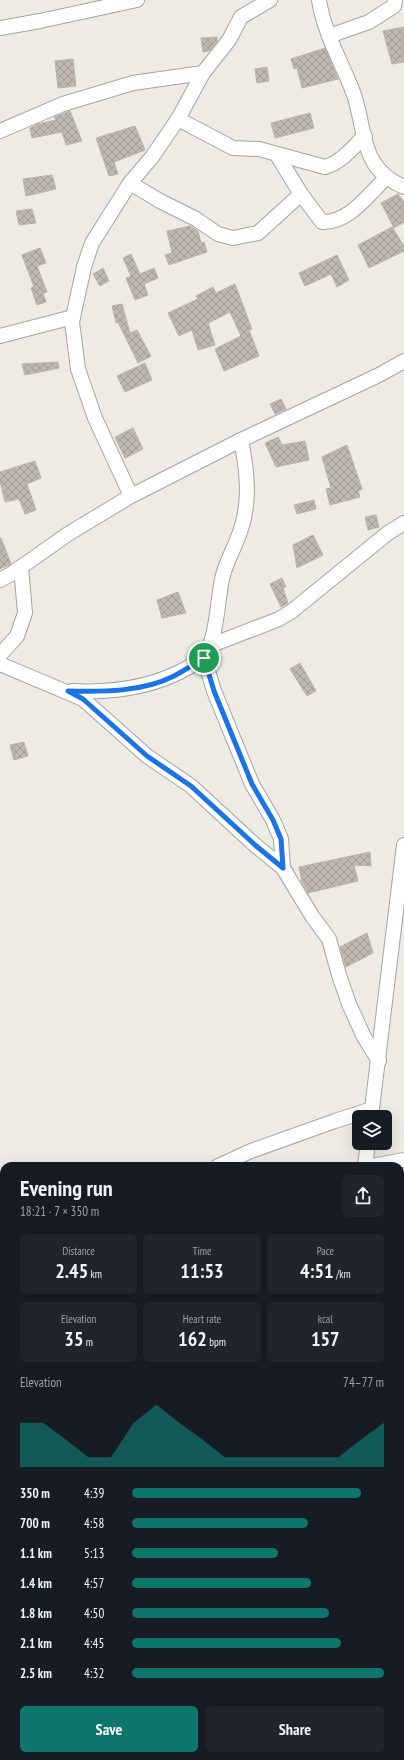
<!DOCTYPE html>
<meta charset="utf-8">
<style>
:root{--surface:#171b24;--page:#20242c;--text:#f1f3f6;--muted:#9ea1a6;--accent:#0f766e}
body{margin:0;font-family:"PT Sans Narrow",sans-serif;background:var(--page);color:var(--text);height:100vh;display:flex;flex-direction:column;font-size:15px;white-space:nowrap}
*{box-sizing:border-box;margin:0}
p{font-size:13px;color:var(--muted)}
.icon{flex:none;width:22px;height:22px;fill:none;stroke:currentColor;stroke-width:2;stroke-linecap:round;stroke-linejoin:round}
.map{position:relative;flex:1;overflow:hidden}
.details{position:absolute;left:0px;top:1162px;width:404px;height:598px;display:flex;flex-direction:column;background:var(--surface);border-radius:12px 12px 0 0;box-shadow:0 4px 16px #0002}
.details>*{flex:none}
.fabs{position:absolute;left:352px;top:1110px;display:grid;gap:8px}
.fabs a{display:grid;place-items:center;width:40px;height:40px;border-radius:6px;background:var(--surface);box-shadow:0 4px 16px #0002;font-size:20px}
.pin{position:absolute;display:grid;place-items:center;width:34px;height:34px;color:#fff;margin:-17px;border:2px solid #fff;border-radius:50%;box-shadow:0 1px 4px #0007}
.round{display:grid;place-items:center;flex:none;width:42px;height:42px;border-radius:6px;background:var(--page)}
.head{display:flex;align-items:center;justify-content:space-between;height:68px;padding:0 20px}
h1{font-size:22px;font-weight:700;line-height:30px}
.metrics{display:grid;grid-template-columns:repeat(3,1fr);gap:6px;height:68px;padding:4px 20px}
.metrics div{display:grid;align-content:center;border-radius:6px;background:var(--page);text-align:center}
.metrics b{font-size:20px;font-weight:700}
.metrics small{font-size:11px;font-weight:400}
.metrics p{font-size:11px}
.chart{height:112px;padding:8px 20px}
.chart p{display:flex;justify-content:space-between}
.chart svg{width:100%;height:72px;margin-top:4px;fill:var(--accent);opacity:.7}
.action{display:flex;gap:8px;margin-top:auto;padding:8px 20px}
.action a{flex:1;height:46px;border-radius:6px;background:var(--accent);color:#fff;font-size:16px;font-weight:700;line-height:46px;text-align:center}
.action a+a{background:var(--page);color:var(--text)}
ul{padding:0 20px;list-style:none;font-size:13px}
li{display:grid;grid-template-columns:64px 48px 1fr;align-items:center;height:30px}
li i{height:10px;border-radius:5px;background:var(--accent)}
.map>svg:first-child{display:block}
.building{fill:url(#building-cross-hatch);stroke:#bfb2a7}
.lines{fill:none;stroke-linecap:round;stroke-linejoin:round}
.minor-casing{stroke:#a4a4a4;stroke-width:16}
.minor{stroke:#fff;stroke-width:14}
.route-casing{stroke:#fff;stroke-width:8}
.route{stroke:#1a73e8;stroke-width:5}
</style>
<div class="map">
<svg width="404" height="1760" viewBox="0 0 404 1760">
<defs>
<pattern id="building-cross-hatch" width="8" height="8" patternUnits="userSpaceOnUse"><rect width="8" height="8" fill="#beb7b0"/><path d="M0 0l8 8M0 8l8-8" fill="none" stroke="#a39d97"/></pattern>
</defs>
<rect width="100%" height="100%" fill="#eeebe4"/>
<g class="building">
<path d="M 404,27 L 404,62 L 392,64 L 383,31 Z"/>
<path d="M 217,37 L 217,42 L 209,51 L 203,52 L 201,38 Z"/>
<path d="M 325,48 L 338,79 L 302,88 L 297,68 L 294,69 L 291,59 Z"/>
<path d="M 73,59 L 76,86 L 58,88 L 55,61 Z"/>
<path d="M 267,67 L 269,81 L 257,83 L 255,69 Z"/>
<path d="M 70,111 L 82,141 L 66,145 L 62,132 L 32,138 L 30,128 L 38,124 L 56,120 L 54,117 Z"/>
<path d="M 310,113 L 314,128 L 275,138 L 271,123 Z"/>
<path d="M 135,126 L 145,150 L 114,162 L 118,174 L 109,176 L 96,138 Z"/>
<path d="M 52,175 L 56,189 L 26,196 L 23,179 Z"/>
<path d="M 398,194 L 404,202 L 404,222 L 394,228 L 381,203 Z"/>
<path d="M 32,209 L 36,223 L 19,225 L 16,211 Z"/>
<path d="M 190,226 L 198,231 L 201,243 L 204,242 L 207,252 L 169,265 L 165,255 L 172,253 L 167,231 Z"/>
<path d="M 392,227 L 404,246 L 404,251 L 369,268 L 358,245 Z"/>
<path d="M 40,248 L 46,263 L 37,266 L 47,292 L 43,293 L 46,302 L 37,305 L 31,288 L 34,287 L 22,255 Z"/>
<path d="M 131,254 L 140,274 L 154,268 L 158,278 L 144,284 L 148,295 L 135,300 L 126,278 L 131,276 L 123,258 Z"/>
<path d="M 337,255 L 349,280 L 337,287 L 331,274 L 305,286 L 299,273 Z"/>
<path d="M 103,268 L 109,281 L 100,286 L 93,274 Z"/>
<path d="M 235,284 L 252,329 L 249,330 L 259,356 L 224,371 L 215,349 L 241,336 L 230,312 L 208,323 L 215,345 L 198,350 L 192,330 L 179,336 L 168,313 L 198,299 L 196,296 L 213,287 L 216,293 Z"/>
<path d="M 122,304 L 130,333 L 137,330 L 151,356 L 138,363 L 118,322 L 116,323 L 112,306 Z"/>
<path d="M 58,362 L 59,368 L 25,375 L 22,364 Z"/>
<path d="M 145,363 L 152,380 L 125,392 L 117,376 Z"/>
<path d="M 281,399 L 286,409 L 275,414 L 270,404 Z"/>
<path d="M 133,428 L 143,449 L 125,458 L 115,437 Z"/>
<path d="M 278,437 L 282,445 L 305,441 L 309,460 L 276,467 L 265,443 Z"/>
<path d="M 347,445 L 362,489 L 358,491 L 360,497 L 330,505 L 326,489 L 331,488 L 322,457 Z"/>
<path d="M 35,461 L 41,478 L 27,484 L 36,510 L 25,514 L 19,499 L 5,502 L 0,481 L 0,472 Z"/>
<path d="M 314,500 L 316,509 L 297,514 L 294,505 Z"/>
<path d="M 376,515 L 379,527 L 368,530 L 365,517 Z"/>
<path d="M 313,535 L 323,555 L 297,568 L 293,545 Z"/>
<path d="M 0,538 L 1,538 L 11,564 L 0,569 Z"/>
<path d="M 282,578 L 286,587 L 283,588 L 288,603 L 281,607 L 270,584 Z"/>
<path d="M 178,592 L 186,613 L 162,618 L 157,600 Z"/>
<path d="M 300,663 L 316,691 L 307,696 L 290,669 Z"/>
<path d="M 24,742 L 28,756 L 14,760 L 10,745 Z"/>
<path d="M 370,852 L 371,866 L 354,865 L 358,881 L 308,893 L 302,882 L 299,867 Z"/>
<path d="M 367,933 L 373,953 L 346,967 L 340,947 Z"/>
</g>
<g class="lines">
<defs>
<g id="minor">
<path d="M 319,0 C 324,33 341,61 353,92 C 361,112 362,144 374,163 C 382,175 391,181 404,187"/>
<path d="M 0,28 L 40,21 L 137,0"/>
<path d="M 329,36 L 369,22 L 394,6 L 395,0"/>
<path d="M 178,119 L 233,148 L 259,149 L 325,167 C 342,162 353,147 365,136"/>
<path d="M 0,131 L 63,104 L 133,83 L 203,73"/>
<path d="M 277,155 L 301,194 L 322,222 C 349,223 368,195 386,178"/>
<path d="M 130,183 L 160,201 L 196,219 L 218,234 L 233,238 L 258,233 L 301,194"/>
<path d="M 0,336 L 73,317"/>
<path d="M 131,496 L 95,418 L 78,369 L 72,322 L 84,267 L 92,243 L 130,183 L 152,157 L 178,119 L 203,73 L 229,40 L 241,17 L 270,0"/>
<path d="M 0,580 L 11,574 L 68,534 L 131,496 L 241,440 L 379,375 L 404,361"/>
<path d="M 209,646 L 279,619 L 292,611 L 388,533 L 404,523"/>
<path d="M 0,655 L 17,636 L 25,613 L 21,567"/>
<path d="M 204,658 L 214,691 L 252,784 L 273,820 L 281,839 L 283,868"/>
<path d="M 0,664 L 83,699 L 147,756 L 191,786 L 255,845 L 283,868 L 312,916 L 329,939 L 339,975 L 349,1004 L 364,1037 L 379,1061"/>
<path d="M 72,691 C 113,693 153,688 189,667 C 193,664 201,661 204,657 C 218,637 217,598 223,575 C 227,560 235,547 240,532 C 251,502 247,470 241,440"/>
<path d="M 371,1117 L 404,845"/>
<path d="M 218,1166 L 251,1151 L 335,1121 L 372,1109"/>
<path d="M 365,1166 L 368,1143"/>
<path d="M 371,1166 L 404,1160"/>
<path d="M 0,1220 L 4,1219"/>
<path d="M 0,1331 L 4,1351"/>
<path d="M 400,1353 L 404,1352"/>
<path d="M 400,1680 L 404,1679"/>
<path d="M 0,1713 L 4,1714"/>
<path d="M 0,1756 L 4,1755"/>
<path d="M 95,1756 L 104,1760"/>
<path d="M 263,1760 L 264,1756"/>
</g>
</defs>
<use href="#minor" class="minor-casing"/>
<use href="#minor" class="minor"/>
</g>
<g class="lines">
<defs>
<path id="route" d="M 204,658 L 214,691 L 252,784 L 273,820 L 281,839 L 283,868 L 255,845 L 191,786 L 147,756 L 83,699 L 68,691 C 102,692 143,692 174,676 C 184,671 194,664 204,658 Z"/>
</defs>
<use href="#route" class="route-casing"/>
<use href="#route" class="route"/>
</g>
</svg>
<div class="fabs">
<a><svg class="icon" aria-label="layers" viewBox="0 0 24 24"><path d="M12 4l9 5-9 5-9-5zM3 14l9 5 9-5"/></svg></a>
</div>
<div class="pin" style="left:204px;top:658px;background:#1e9e55"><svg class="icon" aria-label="arrive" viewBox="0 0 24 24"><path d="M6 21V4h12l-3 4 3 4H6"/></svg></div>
<section class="details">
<div class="head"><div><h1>Evening run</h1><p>18:21 · 7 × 350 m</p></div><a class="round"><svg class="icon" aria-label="share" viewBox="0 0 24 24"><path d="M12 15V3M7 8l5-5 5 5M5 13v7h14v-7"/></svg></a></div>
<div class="metrics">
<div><p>Distance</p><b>2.45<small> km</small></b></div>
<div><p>Time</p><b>11:53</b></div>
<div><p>Pace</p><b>4:51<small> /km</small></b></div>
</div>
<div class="metrics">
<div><p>Elevation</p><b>35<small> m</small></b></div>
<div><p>Heart rate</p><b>162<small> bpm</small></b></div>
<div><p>kcal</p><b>157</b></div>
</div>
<div class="chart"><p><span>Elevation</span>74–77 m</p>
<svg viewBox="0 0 160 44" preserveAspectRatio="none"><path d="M0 44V17L10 17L20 27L30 38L40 38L50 17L60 6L70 17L80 27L90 38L100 38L110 38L120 38L130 38L140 38L150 27L160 17V44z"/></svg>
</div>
<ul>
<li><b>350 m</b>4:39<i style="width:91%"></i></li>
<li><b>700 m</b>4:58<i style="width:70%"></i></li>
<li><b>1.1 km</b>5:13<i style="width:58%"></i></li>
<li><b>1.4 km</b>4:57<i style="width:71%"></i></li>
<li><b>1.8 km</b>4:50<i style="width:78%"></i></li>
<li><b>2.1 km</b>4:45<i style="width:83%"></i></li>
<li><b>2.5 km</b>4:32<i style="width:100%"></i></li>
</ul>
<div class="action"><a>Save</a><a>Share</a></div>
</section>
</div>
